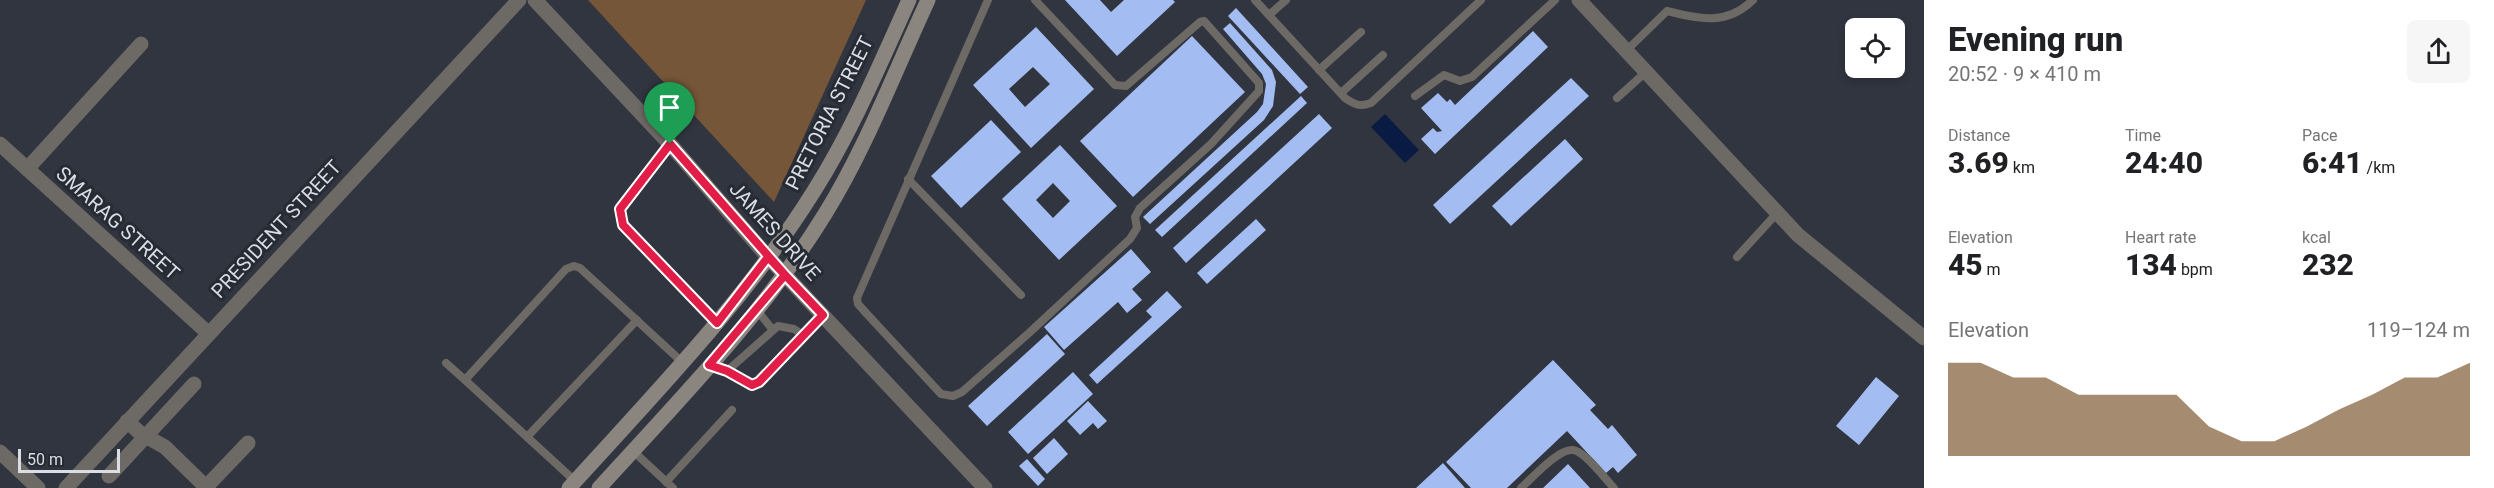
<!DOCTYPE html>
<meta charset="utf-8">
<style>
:root{--surface:#fff;--page:#f6f6f6;--text:#202124;--muted:#757577;--accent:#805b33}
body{margin:0;font-family:Roboto,sans-serif;background:var(--page);color:var(--text);height:100vh;display:flex;flex-direction:column;font-size:22px;white-space:nowrap}
*{box-sizing:border-box;margin:0}
p{font-size:20px;color:var(--muted)}
.icon{flex:none;width:33px;height:33px;fill:none;stroke:currentColor;stroke-width:2;stroke-linecap:round;stroke-linejoin:round}
.map{position:relative;flex:1;overflow:hidden}
.side{display:flex;flex-direction:column;background:var(--surface);width:570px}
.side>*{flex:none}
.controls{position:absolute;left:1845px;top:18px;display:grid;gap:12px}
.controls a{display:grid;place-items:center;width:60px;height:60px;border-radius:9px;background:var(--surface);box-shadow:0 3px 9px #0003;font-size:30px}
.scale{position:absolute;left:18px;bottom:15px;width:102px;box-sizing:border-box;padding-left:6px;border:3px solid #dadde3;border-top:0;font-size:16px;line-height:21px;white-space:nowrap;color:#dadde3;-webkit-text-stroke:4px #272b34;paint-order:stroke}
.pin{position:absolute;display:grid;place-items:center;width:51px;height:51px;color:#fff;margin:-62px -26px;border-radius:50% 50% 50% 0;rotate:-45deg;box-shadow:0 0 6px #0007}
.pin .icon{rotate:45deg}
.round{display:grid;place-items:center;flex:none;width:63px;height:63px;border-radius:9px;background:var(--page)}
.head{display:flex;align-items:center;justify-content:space-between;height:102px;padding:0 24px}
h1{font-size:33px;font-weight:800;line-height:45px}
.metrics{display:grid;grid-template-columns:repeat(3,1fr);gap:9px;height:102px;padding:6px 24px}
.metrics div{display:grid;align-content:center}
.metrics b{font-size:30px;font-weight:800}
.metrics small{font-size:16px;font-weight:400}
.metrics p{font-size:16px}
.chart{height:168px;padding:12px 24px}
.chart p{display:flex;justify-content:space-between}
.chart svg{width:100%;height:108px;margin-top:6px;fill:var(--accent);opacity:.7}
main{display:flex;flex:1;min-height:0}
.map>svg:first-child{display:block}
.green{fill:#755638}
.water{fill:#091a43}
.building{fill:#a3bdf3;fill-rule:evenodd}
.lines{fill:none;stroke-linecap:round;stroke-linejoin:round}
.service{stroke:#6d6965;stroke-width:8}
.minor{stroke:#6d6965;stroke-width:15}
.secondary{stroke:#8b857f;stroke-width:15}
.route-casing{stroke:#fff;stroke-width:12}
.route{stroke:#e11d48;stroke-width:8}
.labels{text-anchor:middle;stroke-width:6;stroke-linejoin:round;paint-order:stroke}
.street-label{font-size:20px;fill:#dadde3;stroke:#272b34}
</style>
<main>
<div class="map">
<svg width="1924" height="488" viewBox="0 0 1924 488">
<rect width="100%" height="100%" fill="#31353f"/>
<path class="green" d="M 588,0 L 866,0 L 774,202 Z"/>
<path class="water" d="M 1385,114 L 1419,150 L 1405,163 L 1371,127 Z"/>
<g class="building">
<path d="M 1065,0 L 1100,0 L 1111,12 L 1124,0 L 1173,0 L 1175,2 L 1117,56 Z"/>
<path d="M 1236,8 L 1308,87 L 1300,94 L 1228,16 Z"/>
<path d="M 1230,23 L 1272,70 L 1276,82 L 1273,106 L 1264,120 L 1150,224 L 1143,217 L 1257,112 L 1263,104 L 1266,84 L 1262,74 L 1223,29 Z"/>
<path d="M 1036,27 L 1094,89 L 1031,148 L 973,85 ZM 1033,67 L 1050,84 L 1025,107 L 1009,89 Z"/>
<path d="M 1533,31 L 1548,47 L 1435,154 L 1421,139 L 1433,128 L 1437,132 L 1442,131 L 1421,108 L 1438,93 L 1447,102 L 1450,99 L 1455,105 Z"/>
<path d="M 1192,36 L 1245,92 L 1133,197 L 1080,141 Z"/>
<path d="M 1571,78 L 1589,96 L 1450,224 L 1433,205 Z"/>
<path d="M 1301,96 L 1307,103 L 1162,237 L 1155,230 Z"/>
<path d="M 1319,114 L 1332,128 L 1186,263 L 1173,248 Z"/>
<path d="M 991,120 L 1021,152 L 961,208 L 931,176 Z"/>
<path d="M 1565,139 L 1583,159 L 1511,226 L 1492,206 Z"/>
<path d="M 1060,145 L 1117,206 L 1059,260 L 1002,199 ZM 1053,183 L 1070,201 L 1053,218 L 1036,200 Z"/>
<path d="M 1256,219 L 1266,230 L 1207,284 L 1197,273 Z"/>
<path d="M 1131,249 L 1151,272 L 1132,289 L 1142,300 L 1127,313 L 1118,302 L 1064,350 L 1044,327 Z"/>
<path d="M 1167,291 L 1182,307 L 1097,384 L 1089,375 L 1152,317 L 1146,311 Z"/>
<path d="M 1047,334 L 1065,354 L 987,426 L 968,406 Z"/>
<path d="M 1553,360 L 1596,405 L 1590,410 L 1608,429 L 1612,425 L 1637,455 L 1618,473 L 1613,467 L 1606,473 L 1567,431 L 1507,488 L 1471,488 L 1446,462 Z"/>
<path d="M 1073,372 L 1093,394 L 1028,454 L 1008,432 Z"/>
<path d="M 1876,377 L 1899,396 L 1859,445 L 1836,426 Z"/>
<path d="M 1088,401 L 1107,421 L 1098,429 L 1093,423 L 1080,435 L 1067,421 Z"/>
<path d="M 1054,438 L 1068,454 L 1047,474 L 1033,458 Z"/>
<path d="M 1027,459 L 1045,479 L 1038,486 L 1019,466 Z"/>
<path d="M 1443,463 L 1465,488 L 1416,488 Z"/>
<path d="M 1568,464 L 1590,488 L 1543,488 Z"/>
</g>
<g class="lines">
<g class="service">
<path d="M 988,0 L 857,298 L 858,304 L 867,314 L 941,394 L 953,396 L 962,392 L 1029,333 L 1130,239 L 1137,228 L 1135,217 L 1140,208 L 1211,144 L 1259,91 L 1259,83 L 1204,21 L 1200,22 L 1126,86 L 1115,85 L 1035,0"/>
<path d="M 1255,0 L 1345,98 C 1355,105 1360,107 1371,103 L 1481,0"/>
<path d="M 1269,15 L 1286,0"/>
<path d="M 1627,50 L 1667,11 C 1700,19 1726,26 1753,0"/>
<path d="M 1319,70 L 1361,32"/>
<path d="M 1341,93 L 1383,55"/>
<path d="M 1415,96 L 1444,75 L 1460,81 L 1472,77 L 1555,0"/>
<path d="M 1617,98 L 1647,71"/>
<path d="M 670,144 L 620,209 L 623,224 L 717,323"/>
<path d="M 908,179 L 1021,295"/>
<path d="M 1737,257 L 1778,212"/>
<path d="M 757,310 L 772,329"/>
<path d="M 446,363 L 465,380 L 566,269 L 574,266 L 580,268 L 682,362"/>
<path d="M 709,365 L 727,371 L 778,326 L 794,329 L 803,335 L 823,315"/>
<path d="M 727,371 L 752,385 L 759,382 L 803,335"/>
<path d="M 465,380 L 575,481"/>
<path d="M 527,437 L 637,320"/>
<path d="M 633,451 L 673,488"/>
<path d="M 666,482 L 732,410"/>
<path d="M 1521,488 C 1532,478 1559,448 1573,450 C 1585,451 1605,479 1614,488"/>
</g>
<g class="minor">
<path d="M 535,0 L 670,144 L 768,257 L 985,488"/>
<path d="M 1579,0 L 1798,235 L 1924,338"/>
<path d="M 0,144 L 208,333"/>
<path d="M 27,169 L 141,44"/>
<path d="M 127,421 L 140,433 L 165,447 L 206,487 L 248,443"/>
<path d="M 0,452 L 38,488"/>
<path d="M 109,476 L 194,384"/>
<path d="M 66,488 L 519,0"/>
</g>
<g class="secondary">
<path d="M 569,488 C 655,393 746,300 814,191 C 852,131 880,64 909,0"/>
<path d="M 599,488 C 678,401 763,315 825,214 C 866,148 895,71 928,0"/>
</g>
</g>
<g class="lines">
<defs>
<path id="route" d="M 670,144 L 785,275 L 709,365 L 727,371 L 752,385 L 759,382 L 823,315 L 768,257 L 717,323 L 623,225 L 620,209 L 670,144"/>
</defs>
<use href="#route" class="route-casing"/>
<use href="#route" class="route"/>
</g>
<g class="labels">
<g class="street-label">
<text transform="translate(829 113) rotate(-63)" y="7">PRETORIA STREET</text>
<text transform="translate(118 223) rotate(42)" y="7">SMARAG STREET</text>
<text transform="translate(276 229) rotate(-47)" y="7">PRESIDENT STREET</text>
<text transform="translate(775 231) rotate(48)" y="7">JAMES DRIVE</text>
</g>
</g>
</svg>
<div class="controls">
<a><svg class="icon" aria-label="locate" viewBox="0 0 24 24"><circle cx="12" cy="12" r="6"/><path d="M12 2v4M12 18v4M2 12h4M18 12h4"/></svg></a>
</div>
<div class="scale">50 m</div>
<div class="pin" style="left:670px;top:144px;background:#1e9e55"><svg class="icon" aria-label="arrive" viewBox="0 0 24 24"><path d="M6 21V4h12l-3 4 3 4H6"/></svg></div>
</div>
<section class="side">
<div class="head"><div><h1>Evening run</h1><p>20:52 · 9 × 410 m</p></div><a class="round"><svg class="icon" aria-label="share" viewBox="0 0 24 24"><path d="M12 15V3M7 8l5-5 5 5M5 13v7h14v-7"/></svg></a></div>
<div class="metrics">
<div><p>Distance</p><b>3.69<small> km</small></b></div>
<div><p>Time</p><b>24:40</b></div>
<div><p>Pace</p><b>6:41<small> /km</small></b></div>
</div>
<div class="metrics">
<div><p>Elevation</p><b>45<small> m</small></b></div>
<div><p>Heart rate</p><b>134<small> bpm</small></b></div>
<div><p>kcal</p><b>232</b></div>
</div>
<div class="chart"><p><span>Elevation</span>119–124 m</p>
<svg viewBox="0 0 160 44" preserveAspectRatio="none"><path d="M0 44V6L10 6L20 12L30 12L40 19L50 19L60 19L70 19L80 32L90 38L100 38L110 32L120 25L130 19L140 12L150 12L160 6V44z"/></svg>
</div>
</section>
</main>
